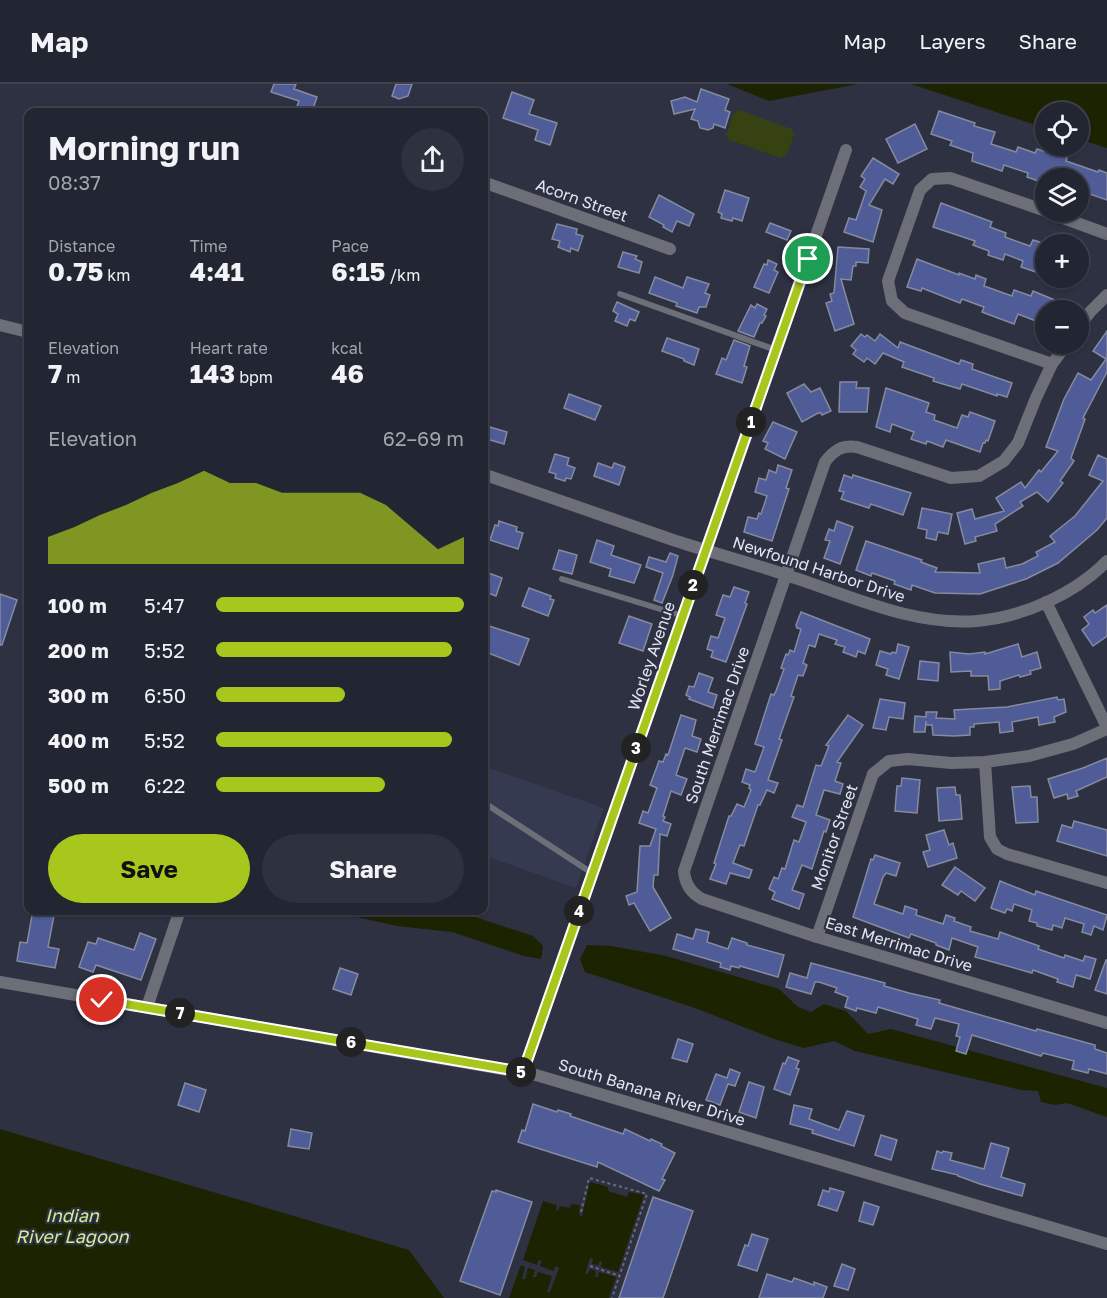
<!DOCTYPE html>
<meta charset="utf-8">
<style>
:root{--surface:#222532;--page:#2e313e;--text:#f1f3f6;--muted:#a2a5ac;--line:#3f424d;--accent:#a8c71d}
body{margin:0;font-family:"Golos Text",sans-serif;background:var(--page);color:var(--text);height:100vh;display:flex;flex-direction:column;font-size:22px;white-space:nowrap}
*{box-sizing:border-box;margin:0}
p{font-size:20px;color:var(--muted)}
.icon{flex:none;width:33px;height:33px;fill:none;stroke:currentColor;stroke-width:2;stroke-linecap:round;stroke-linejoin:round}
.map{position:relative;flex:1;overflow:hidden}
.details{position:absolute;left:24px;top:24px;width:464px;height:807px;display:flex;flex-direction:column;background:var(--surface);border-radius:12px;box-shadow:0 2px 4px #0004,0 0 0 2px var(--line)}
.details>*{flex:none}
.buttons{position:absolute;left:1035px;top:18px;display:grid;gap:12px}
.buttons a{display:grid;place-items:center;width:54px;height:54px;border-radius:50%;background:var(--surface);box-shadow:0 2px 4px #0004,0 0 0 2px var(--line);font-size:30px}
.pin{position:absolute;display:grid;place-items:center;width:51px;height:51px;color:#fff;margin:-26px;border:3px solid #fff;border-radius:50%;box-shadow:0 2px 6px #0007}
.km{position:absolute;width:30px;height:30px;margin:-15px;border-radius:50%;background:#222;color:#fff;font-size:16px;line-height:30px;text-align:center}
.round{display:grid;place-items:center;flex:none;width:63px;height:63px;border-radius:32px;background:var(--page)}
.summary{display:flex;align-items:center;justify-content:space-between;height:102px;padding:0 24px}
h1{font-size:33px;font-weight:700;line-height:45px}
.stats{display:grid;grid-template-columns:repeat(3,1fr);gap:9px;height:102px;padding:6px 24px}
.stats div{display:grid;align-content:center}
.stats b{font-size:26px;font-weight:700}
.stats small{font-size:16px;font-weight:400}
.stats p{font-size:16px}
.chart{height:168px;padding:12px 24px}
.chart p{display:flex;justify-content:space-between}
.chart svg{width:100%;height:108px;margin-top:6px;fill:var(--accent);opacity:.7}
.action{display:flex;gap:12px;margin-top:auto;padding:12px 24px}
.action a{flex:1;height:69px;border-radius:36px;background:var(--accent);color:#111;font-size:24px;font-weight:700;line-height:69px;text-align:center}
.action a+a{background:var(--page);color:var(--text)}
ul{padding:0 24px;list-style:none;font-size:20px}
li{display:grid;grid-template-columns:96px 72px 1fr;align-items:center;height:45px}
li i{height:15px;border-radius:8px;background:var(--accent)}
header{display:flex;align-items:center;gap:36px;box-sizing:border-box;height:84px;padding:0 30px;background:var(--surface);border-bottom:2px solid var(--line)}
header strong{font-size:28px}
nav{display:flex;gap:33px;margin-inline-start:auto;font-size:21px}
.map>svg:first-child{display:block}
.built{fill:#353a50}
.green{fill:#374212}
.water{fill:#1c2300}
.building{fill:#4f5c97;stroke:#858b9f;stroke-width:1.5}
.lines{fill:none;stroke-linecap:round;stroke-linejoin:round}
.path{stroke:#686c7a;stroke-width:2;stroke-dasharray:3 3;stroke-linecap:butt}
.service{stroke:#6d6f78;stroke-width:6}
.minor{stroke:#6d6f78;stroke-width:12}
.route-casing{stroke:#fff;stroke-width:12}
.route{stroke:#a8c71d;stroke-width:8}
.labels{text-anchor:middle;stroke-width:4.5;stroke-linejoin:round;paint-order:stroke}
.street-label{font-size:16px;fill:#e1e5ef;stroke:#2d3142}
.water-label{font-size:18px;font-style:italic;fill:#d4ed8c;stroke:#2d3142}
</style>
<header>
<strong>Map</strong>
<nav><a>Map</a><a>Layers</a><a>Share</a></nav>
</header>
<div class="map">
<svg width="1107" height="1214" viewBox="0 0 1107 1214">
<rect width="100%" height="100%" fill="#2d3142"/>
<path class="built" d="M 483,682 L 604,724 L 576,804 L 483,771 Z"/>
<path class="green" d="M 739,26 L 792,45 L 794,51 L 787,70 L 781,74 L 729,56 L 726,52 L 734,29 Z"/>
<g class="water">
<path d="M 727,0 L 858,0 L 769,17 Z"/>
<path d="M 911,0 L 1107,0 L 1107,64 L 1079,55 L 1078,28 L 1046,28 L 1045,44 Z"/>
<path d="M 412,826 L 448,827 L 448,828 L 475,833 L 533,852 L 543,862 L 541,875 L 524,872 L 452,848 L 397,842 L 339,829 L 294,829 L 289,827 Z"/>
<path d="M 587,861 L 611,862 L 666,872 L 779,905 L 798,923 L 811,928 L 824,920 L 846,927 L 868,950 L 891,945 L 1107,1004 L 1107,1033 L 1067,1019 L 1055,1021 L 1041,1018 L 1038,1007 L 1021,1006 L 855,967 L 834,957 L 804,964 L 774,955 L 695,924 L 585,888 L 580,875 Z"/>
<path d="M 0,1045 L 409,1166 L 444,1214 L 0,1214 Z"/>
<path d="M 590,1098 L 608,1103 L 608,1107 L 627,1113 L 629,1108 L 644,1111 L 618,1188 L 601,1183 L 602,1178 L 600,1177 L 598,1181 L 592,1180 L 593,1175 L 590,1174 L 585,1190 L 588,1190 L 590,1185 L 596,1187 L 595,1193 L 598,1193 L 599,1188 L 616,1193 L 609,1214 L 509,1214 L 521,1181 L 525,1183 L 522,1195 L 525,1195 L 528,1184 L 535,1186 L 533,1193 L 536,1193 L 538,1188 L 552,1192 L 547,1208 L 550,1208 L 559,1184 L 556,1182 L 553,1187 L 540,1182 L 542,1177 L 539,1176 L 537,1181 L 523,1176 L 543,1117 L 557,1121 L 556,1126 L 558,1127 L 560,1122 L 569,1124 L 572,1120 L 580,1121 L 579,1131 L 582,1132 Z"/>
</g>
<g class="building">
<path d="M 274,0 L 296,0 L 294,5 L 317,13 L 312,28 L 295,28 L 299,17 L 271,8 Z"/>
<path d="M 396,0 L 412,0 L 408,12 L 399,15 L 392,12 Z"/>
<path d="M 701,5 L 729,15 L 725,26 L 730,28 L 725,44 L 714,40 L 713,44 L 708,46 L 700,44 L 698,37 L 691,35 L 695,25 L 674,30 L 671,17 L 685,13 L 697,18 Z"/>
<path d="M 512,8 L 534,16 L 529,30 L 557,39 L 550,61 L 535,56 L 538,46 L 503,34 Z"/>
<path d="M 939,27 L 975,39 L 974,42 L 995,48 L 991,60 L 1016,68 L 1018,63 L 1035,69 L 1037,65 L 1058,72 L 1060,66 L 1069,68 L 1066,77 L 1098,88 L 1099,86 L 1107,89 L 1107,116 L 1078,106 L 1078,94 L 1045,94 L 1044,99 L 1027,93 L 1028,89 L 1004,81 L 1002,87 L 972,77 L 973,69 L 950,61 L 952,57 L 931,50 Z"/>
<path d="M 915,40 L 927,65 L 898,79 L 886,55 Z"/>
<path d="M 873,74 L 899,90 L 893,100 L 885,95 L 869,121 L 882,126 L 873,158 L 844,148 L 849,134 L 856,136 L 866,107 L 860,103 L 865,95 L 861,92 Z"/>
<path d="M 725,106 L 749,114 L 742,137 L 733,134 L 732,137 L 721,134 L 722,130 L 718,128 Z"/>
<path d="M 659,111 L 694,130 L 689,142 L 677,137 L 672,148 L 663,143 L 664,141 L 649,133 Z"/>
<path d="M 941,119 L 992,138 L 990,143 L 1006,149 L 1005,153 L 1030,162 L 1033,156 L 1046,160 L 1046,170 L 1039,189 L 1021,183 L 1023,177 L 1005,170 L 1003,176 L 988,171 L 989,167 L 973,161 L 975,157 L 933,143 Z"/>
<path d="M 770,139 L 791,147 L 787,156 L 766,148 Z"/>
<path d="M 557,140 L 577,145 L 576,150 L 583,152 L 578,167 L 571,164 L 570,168 L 558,163 L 560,157 L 552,155 Z"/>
<path d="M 838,163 L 869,165 L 868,179 L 856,178 L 856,182 L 853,182 L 851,196 L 841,195 L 854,240 L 835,247 L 826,219 L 832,217 L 830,210 L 834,209 Z"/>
<path d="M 623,168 L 637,172 L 635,175 L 642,178 L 639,189 L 618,183 Z"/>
<path d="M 917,175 L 959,191 L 959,189 L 975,195 L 976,191 L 986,195 L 984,202 L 1012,212 L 1014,206 L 1031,212 L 1033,207 L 1062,219 L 1059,226 L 1046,226 L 1046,241 L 1018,230 L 1014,240 L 982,228 L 984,223 L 962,215 L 960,219 L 922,204 L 921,207 L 907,203 Z"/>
<path d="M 768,176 L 777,180 L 774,186 L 778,188 L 769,209 L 754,203 L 764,180 L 767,181 Z"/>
<path d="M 655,193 L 683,204 L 687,193 L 709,200 L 705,209 L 710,211 L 706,223 L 699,223 L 697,229 L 676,222 L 677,219 L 649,209 Z"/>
<path d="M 617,218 L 639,228 L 635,237 L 630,235 L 627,242 L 615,237 L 618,230 L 613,227 Z"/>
<path d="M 757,220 L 767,225 L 764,231 L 766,232 L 762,239 L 760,239 L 754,253 L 738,247 L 751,221 L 755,224 Z"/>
<path d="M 1107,247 L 1107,288 L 1083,334 L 1085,335 L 1071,374 L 1074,377 L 1060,397 L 1063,399 L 1048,418 L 1037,408 L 1020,418 L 1023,422 L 995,440 L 997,447 L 975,453 L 976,457 L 965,460 L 957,429 L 972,425 L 975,435 L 1004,427 L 996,414 L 1021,398 L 1025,404 L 1039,386 L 1041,388 L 1058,367 L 1046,363 L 1064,315 L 1078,289 L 1091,296 L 1106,275 L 1093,267 Z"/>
<path d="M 861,250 L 865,253 L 867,251 L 875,257 L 880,250 L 898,264 L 900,258 L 959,280 L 961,276 L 973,280 L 972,285 L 1012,299 L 1007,313 L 997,310 L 997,312 L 962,300 L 960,305 L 933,297 L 934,294 L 902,283 L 904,278 L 883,269 L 875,280 L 867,274 L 864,278 L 853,270 L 856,266 L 851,262 Z"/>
<path d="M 667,254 L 699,265 L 694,281 L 684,277 L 684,275 L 662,267 Z"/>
<path d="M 734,256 L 750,262 L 744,282 L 747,283 L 742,299 L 716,290 L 722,274 L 726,276 Z"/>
<path d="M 840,298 L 857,298 L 856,304 L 869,304 L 867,328 L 839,328 Z"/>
<path d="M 804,300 L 811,308 L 820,304 L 831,327 L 822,331 L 821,329 L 818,329 L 802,338 L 787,309 Z"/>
<path d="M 886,304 L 929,319 L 926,328 L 935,331 L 934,336 L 957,344 L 962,331 L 968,333 L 970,328 L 995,337 L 988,357 L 986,356 L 985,359 L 983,359 L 980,368 L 946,356 L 943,363 L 927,357 L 926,360 L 911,355 L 914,348 L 892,340 L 890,348 L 876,343 Z"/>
<path d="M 569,310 L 601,322 L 595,336 L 564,324 Z"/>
<path d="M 773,338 L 797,348 L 785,375 L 765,365 L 768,359 L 763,357 Z"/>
<path d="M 483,341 L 507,348 L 504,360 L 483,354 Z"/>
<path d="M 555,370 L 569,374 L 567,381 L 575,384 L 571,395 L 566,394 L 565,397 L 555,394 L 556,390 L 549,388 Z"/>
<path d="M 1098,371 L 1107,375 L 1107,434 L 1097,446 L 1058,479 L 1026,495 L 980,510 L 935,509 L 912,501 L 911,506 L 894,500 L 895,497 L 872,489 L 871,492 L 856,486 L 866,457 L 922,476 L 921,478 L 937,484 L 935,488 L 980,489 L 978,480 L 1004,474 L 1006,484 L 1022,480 L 1038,472 L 1036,468 L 1055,458 L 1050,452 L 1075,432 L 1103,397 L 1089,391 Z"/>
<path d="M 598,379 L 612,384 L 614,379 L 625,383 L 619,401 L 594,392 Z"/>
<path d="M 778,381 L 792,386 L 786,404 L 789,405 L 772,457 L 744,448 L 748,433 L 757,435 L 759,429 L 761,430 L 767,412 L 755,408 L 759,394 L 766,396 L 769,386 L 776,389 Z"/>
<path d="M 844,391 L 852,394 L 853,391 L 911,409 L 903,431 L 871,420 L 869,424 L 841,415 L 844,408 L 839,407 Z"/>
<path d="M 922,424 L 952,430 L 948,450 L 938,448 L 936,456 L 926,454 L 927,446 L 918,444 Z"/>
<path d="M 499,437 L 517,443 L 516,447 L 523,449 L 518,465 L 490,456 L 495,441 L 498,442 Z"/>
<path d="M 837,437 L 853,443 L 840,480 L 824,474 L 830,457 L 825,456 L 829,445 L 834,447 Z"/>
<path d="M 597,456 L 614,462 L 611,471 L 641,481 L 634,499 L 609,492 L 611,485 L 590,478 Z"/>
<path d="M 559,466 L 577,471 L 572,490 L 553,485 Z"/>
<path d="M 670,469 L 678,472 L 673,491 L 662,519 L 654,516 L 663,489 L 646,483 L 649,473 L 666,478 Z"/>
<path d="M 483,487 L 502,494 L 496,512 L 483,507 Z"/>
<path d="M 734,503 L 749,508 L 745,519 L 747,520 L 726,578 L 711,573 L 713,567 L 707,565 L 711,552 L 718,554 L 725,534 L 716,531 L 723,511 L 730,513 Z"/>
<path d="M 529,504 L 551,512 L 550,515 L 554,516 L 548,532 L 522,522 Z"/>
<path d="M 0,510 L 17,516 L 2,561 L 0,561 Z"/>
<path d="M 1107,521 L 1107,552 L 1093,562 L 1082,546 L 1089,540 L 1084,533 L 1093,526 L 1095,529 Z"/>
<path d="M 801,528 L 870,555 L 865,570 L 858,567 L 856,573 L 843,568 L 845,563 L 835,560 L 837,556 L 819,550 L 815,563 L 809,561 L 803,579 L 807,581 L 803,592 L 798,591 L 791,612 L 794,613 L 779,655 L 782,656 L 768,696 L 778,699 L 774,709 L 767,706 L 760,721 L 758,721 L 744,762 L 740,761 L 733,779 L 752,786 L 749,794 L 730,789 L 726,800 L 710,795 L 716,780 L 714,779 L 729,732 L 731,732 L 737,720 L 744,723 L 751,706 L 749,704 L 750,701 L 742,698 L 746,685 L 755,688 L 764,663 L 755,660 L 771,610 L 774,611 L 776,607 L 784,585 L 781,584 L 786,570 L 788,571 L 790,566 L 794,568 L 801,545 L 797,544 L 796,541 Z"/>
<path d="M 629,532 L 652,540 L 643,567 L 619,559 Z"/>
<path d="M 483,540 L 529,555 L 519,581 L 483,567 Z"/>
<path d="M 898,560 L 909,563 L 899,595 L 886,591 L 888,585 L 876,581 L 880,567 L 891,570 L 892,568 L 896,569 Z"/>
<path d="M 1018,560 L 1022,573 L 1037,568 L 1041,584 L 1030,587 L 1031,590 L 1020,593 L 1019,591 L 1000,597 L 1000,605 L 989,606 L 988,592 L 971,592 L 971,587 L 951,588 L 950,568 L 969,570 L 985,568 L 985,570 Z"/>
<path d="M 920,577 L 939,579 L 938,597 L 918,595 Z"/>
<path d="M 699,589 L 713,594 L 708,608 L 717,611 L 713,624 L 689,615 L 690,613 L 686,611 L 689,602 L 694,603 Z"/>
<path d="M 1057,613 L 1058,616 L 1064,615 L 1066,628 L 1054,633 L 1055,638 L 1039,641 L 1038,633 L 1012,638 L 1013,647 L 1000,649 L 999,638 L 974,640 L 974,643 L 970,643 L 970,651 L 954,652 L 933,651 L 932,641 L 926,641 L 926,637 L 925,648 L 914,648 L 915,632 L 926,633 L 926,628 L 937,628 L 936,634 L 955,635 L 954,626 L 1007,623 Z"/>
<path d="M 880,615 L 905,619 L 903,635 L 889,633 L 886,646 L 873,644 Z"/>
<path d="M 681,631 L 696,636 L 692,652 L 701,655 L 697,668 L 685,664 L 676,691 L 687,695 L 681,711 L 671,707 L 663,732 L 665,733 L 663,737 L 671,740 L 667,752 L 660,750 L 658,791 L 654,791 L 653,803 L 671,834 L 650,847 L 634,819 L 629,821 L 626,812 L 637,808 L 640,762 L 650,762 L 656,745 L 639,739 L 643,727 L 648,729 L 657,704 L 650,701 L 659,677 L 663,678 L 666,670 L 668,671 Z"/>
<path d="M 848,631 L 863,641 L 837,678 L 841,679 L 835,697 L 843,700 L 840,710 L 824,706 L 816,731 L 830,736 L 826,748 L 824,747 L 812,785 L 802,781 L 792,806 L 804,810 L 799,825 L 772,815 L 775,808 L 769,805 L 774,793 L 778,795 L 782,784 L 785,785 L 794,756 L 799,758 L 806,738 L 792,733 L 797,721 L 803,723 L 816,681 L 821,682 L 829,662 L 826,661 Z"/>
<path d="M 1107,674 L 1107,693 L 1076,707 L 1078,712 L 1068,715 L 1067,710 L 1054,714 L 1048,695 L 1083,684 Z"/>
<path d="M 902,694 L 920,696 L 917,729 L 895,727 L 897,702 L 901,702 Z"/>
<path d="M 1030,702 L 1031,713 L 1037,713 L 1038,738 L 1016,739 L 1012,703 Z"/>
<path d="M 955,703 L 956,711 L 960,711 L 962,735 L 939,737 L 937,704 Z"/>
<path d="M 1074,737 L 1107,746 L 1107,772 L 1057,757 L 1062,741 L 1072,744 Z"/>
<path d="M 944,746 L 949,761 L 953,759 L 957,774 L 928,783 L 923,768 L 930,766 L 926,751 Z"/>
<path d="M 875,771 L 900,779 L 896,792 L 886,789 L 883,793 L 874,820 L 903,830 L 905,822 L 917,826 L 916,831 L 943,840 L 946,831 L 955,834 L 954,837 L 971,843 L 970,847 L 998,855 L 1000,848 L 1039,862 L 1038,865 L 1064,874 L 1065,871 L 1083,877 L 1085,872 L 1096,875 L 1090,895 L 1076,891 L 1073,903 L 1057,898 L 1058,895 L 1033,886 L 1032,889 L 975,873 L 978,863 L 952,854 L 949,866 L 936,861 L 936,859 L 911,850 L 909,854 L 853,833 L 871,775 L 873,776 Z"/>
<path d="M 955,783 L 985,804 L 975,817 L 961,807 L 958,811 L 942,801 Z"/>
<path d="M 1000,797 L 1035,811 L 1036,807 L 1107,831 L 1103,846 L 1094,842 L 1091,851 L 1082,848 L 1084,840 L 1065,834 L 1062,844 L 1053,841 L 1052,846 L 1037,842 L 1037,839 L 1029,837 L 1032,826 L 1014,820 L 1012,827 L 1007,825 L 1005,829 L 991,824 Z"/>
<path d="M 33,826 L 55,826 L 48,863 L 59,865 L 55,884 L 17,877 L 20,858 L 27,859 Z"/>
<path d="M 696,845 L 709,848 L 707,858 L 728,865 L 732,854 L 747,859 L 747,861 L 784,871 L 778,893 L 740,882 L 739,884 L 731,882 L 730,886 L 720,883 L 721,879 L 673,865 L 677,850 L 693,855 Z"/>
<path d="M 140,849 L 156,855 L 141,896 L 96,881 L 93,888 L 79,883 L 88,858 L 96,860 L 98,854 L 134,866 Z"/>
<path d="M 1106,876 L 1107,876 L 1107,910 L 1095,906 Z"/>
<path d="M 811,879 L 885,899 L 884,902 L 909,909 L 940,916 L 939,919 L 1036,947 L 1037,945 L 1095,961 L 1095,965 L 1107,969 L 1107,990 L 1089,985 L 1088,989 L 1072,985 L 1074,977 L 1043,969 L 1041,972 L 972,951 L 966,970 L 956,967 L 960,953 L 956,952 L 959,940 L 935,934 L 931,945 L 916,941 L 918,935 L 878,923 L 876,929 L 857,924 L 856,927 L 845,923 L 848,913 L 835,908 L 837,904 L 819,898 L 815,898 L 811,910 L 786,903 L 790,889 L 807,894 Z"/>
<path d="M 340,884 L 358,890 L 351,911 L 333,905 Z"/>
<path d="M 678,955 L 693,960 L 687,978 L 672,974 Z"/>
<path d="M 788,973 L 799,977 L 796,984 L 799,985 L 790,1011 L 774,1005 L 783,979 L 785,980 Z"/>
<path d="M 730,985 L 740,989 L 735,1002 L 728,1000 L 720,1021 L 706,1016 L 716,990 L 727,994 Z"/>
<path d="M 749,998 L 764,1003 L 756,1034 L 739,1028 Z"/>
<path d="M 185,999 L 206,1006 L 199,1028 L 178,1021 Z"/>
<path d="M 533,1020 L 557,1028 L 558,1026 L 571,1030 L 570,1032 L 623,1050 L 625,1045 L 650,1057 L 651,1055 L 662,1060 L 661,1062 L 675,1069 L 662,1095 L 665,1096 L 659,1107 L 598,1078 L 597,1083 L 518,1058 L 522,1046 L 525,1047 Z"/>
<path d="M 794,1021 L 812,1025 L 809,1035 L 839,1046 L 847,1027 L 864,1032 L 854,1062 L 812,1049 L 813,1046 L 790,1040 Z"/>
<path d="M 291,1045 L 312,1049 L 309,1065 L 288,1062 Z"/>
<path d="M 881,1051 L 897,1056 L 891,1076 L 875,1071 Z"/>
<path d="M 991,1059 L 1009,1064 L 1001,1093 L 1025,1100 L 1022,1112 L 980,1100 L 958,1092 L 958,1091 L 932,1085 L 937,1067 L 942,1069 L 943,1067 L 952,1069 L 950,1076 L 984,1085 Z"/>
<path d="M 830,1104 L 844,1108 L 837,1127 L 818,1121 L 823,1106 L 829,1108 Z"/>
<path d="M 496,1106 L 532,1118 L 500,1211 L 460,1197 L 492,1107 L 496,1108 Z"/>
<path d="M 653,1113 L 693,1127 L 663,1214 L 619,1214 Z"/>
<path d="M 864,1118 L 879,1123 L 873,1141 L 859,1137 Z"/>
<path d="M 752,1150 L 768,1155 L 757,1187 L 738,1181 L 745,1161 L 748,1162 Z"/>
<path d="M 842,1180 L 855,1185 L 848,1206 L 834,1202 Z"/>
<path d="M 767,1190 L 792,1198 L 794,1194 L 814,1201 L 814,1198 L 827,1203 L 823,1214 L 759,1214 Z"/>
</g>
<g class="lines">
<g class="path">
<path d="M 581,1128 L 589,1094 L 647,1110 L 612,1214"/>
<path d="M 590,1182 L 620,1192"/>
</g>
<g class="service">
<path d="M 620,210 L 776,266"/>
<path d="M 562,495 L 683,532"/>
<path d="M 483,718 L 592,789"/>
</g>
<g class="minor">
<path d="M 483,98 L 670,165"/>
<path d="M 1046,127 L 950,94 L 932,95 L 920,106 L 888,197 L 892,217 L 905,229 L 1052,280"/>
<path d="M 1047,128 L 1107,150"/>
<path d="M 0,241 L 28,248"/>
<path d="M 1078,244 L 1090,228 L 1107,211"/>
<path d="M 1067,260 L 1052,280 L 1036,314 L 1018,359 L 1004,377 L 979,392 L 951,394 L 857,363 C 842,361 834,366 825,378 L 684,787 C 685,800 691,809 702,815 L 817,853 L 1107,939"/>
<path d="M 483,390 C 547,412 611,435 676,457 C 713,469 752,479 789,492 C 849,511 912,542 977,537 C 1023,533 1075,510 1107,477"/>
<path d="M 1046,518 L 1107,643"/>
<path d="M 985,678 L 990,753 L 997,765 L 1007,770 L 1107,799"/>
<path d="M 817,853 L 873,690 L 889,677 L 908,675 L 951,679 L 985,678 L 1029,672 L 1073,660 L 1107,645"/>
<path d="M 0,898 L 536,991 L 1107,1160"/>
<path d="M 147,923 L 180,826"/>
<path d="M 523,988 L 846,66"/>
</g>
</g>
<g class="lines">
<defs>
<path id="route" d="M 102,916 L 523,988 L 808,175"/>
</defs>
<use href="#route" class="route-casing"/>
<use href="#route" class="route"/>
</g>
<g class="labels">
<g class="street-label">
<text transform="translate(582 116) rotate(20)" y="6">Acorn Street</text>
<text transform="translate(819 485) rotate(18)" y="6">Newfound Harbor Drive</text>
<text transform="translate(651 572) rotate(-71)" y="6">Worley Avenue</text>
<text transform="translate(717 641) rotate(-71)" y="6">South Merrimac Drive</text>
<text transform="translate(834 753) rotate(-71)" y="6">Monitor Street</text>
<text transform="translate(899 860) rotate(17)" y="6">East Merrimac Drive</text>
<text transform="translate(652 1008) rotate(17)" y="6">South Banana River Drive</text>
</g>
<g class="water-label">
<text x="72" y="1138">Indian<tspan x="72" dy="21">River Lagoon</tspan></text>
</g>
</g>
</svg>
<div class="buttons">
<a><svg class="icon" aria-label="locate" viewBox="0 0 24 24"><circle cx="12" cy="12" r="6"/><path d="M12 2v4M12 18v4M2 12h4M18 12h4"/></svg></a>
<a><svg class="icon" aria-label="layers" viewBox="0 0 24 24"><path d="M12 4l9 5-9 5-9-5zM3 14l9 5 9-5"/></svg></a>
<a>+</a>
<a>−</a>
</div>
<div class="pin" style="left:808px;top:175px;background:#1e9e55"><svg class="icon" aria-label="arrive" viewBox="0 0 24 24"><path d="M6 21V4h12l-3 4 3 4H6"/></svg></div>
<div class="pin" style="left:102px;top:916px;background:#d93025"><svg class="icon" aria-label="check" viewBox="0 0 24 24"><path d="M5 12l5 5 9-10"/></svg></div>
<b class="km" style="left:751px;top:338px">1</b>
<b class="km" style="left:693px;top:501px">2</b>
<b class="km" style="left:636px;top:664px">3</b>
<b class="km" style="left:579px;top:827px">4</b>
<b class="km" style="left:521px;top:988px">5</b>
<b class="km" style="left:351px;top:958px">6</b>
<b class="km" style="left:180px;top:929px">7</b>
<section class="details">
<div class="summary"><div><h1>Morning run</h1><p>08:37</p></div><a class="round"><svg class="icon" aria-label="share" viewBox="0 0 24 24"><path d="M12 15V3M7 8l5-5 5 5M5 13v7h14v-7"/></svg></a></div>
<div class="stats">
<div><p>Distance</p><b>0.75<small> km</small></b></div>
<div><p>Time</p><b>4:41</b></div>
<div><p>Pace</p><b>6:15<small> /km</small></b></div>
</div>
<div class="stats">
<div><p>Elevation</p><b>7<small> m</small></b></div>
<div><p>Heart rate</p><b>143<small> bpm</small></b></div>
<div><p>kcal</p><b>46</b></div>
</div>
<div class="chart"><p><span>Elevation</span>62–69 m</p>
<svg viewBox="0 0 160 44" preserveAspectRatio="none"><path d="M0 44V33L10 29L20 24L30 20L40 15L50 11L60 6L70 11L80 11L90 15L100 15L110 15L120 15L130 20L140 29L150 38L160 33V44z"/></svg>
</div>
<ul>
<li><b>100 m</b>5:47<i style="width:100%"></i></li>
<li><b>200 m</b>5:52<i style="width:95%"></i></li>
<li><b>300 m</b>6:50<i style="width:52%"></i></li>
<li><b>400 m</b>5:52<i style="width:95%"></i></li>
<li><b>500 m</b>6:22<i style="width:68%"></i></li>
</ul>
<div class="action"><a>Save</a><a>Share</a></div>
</section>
</div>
